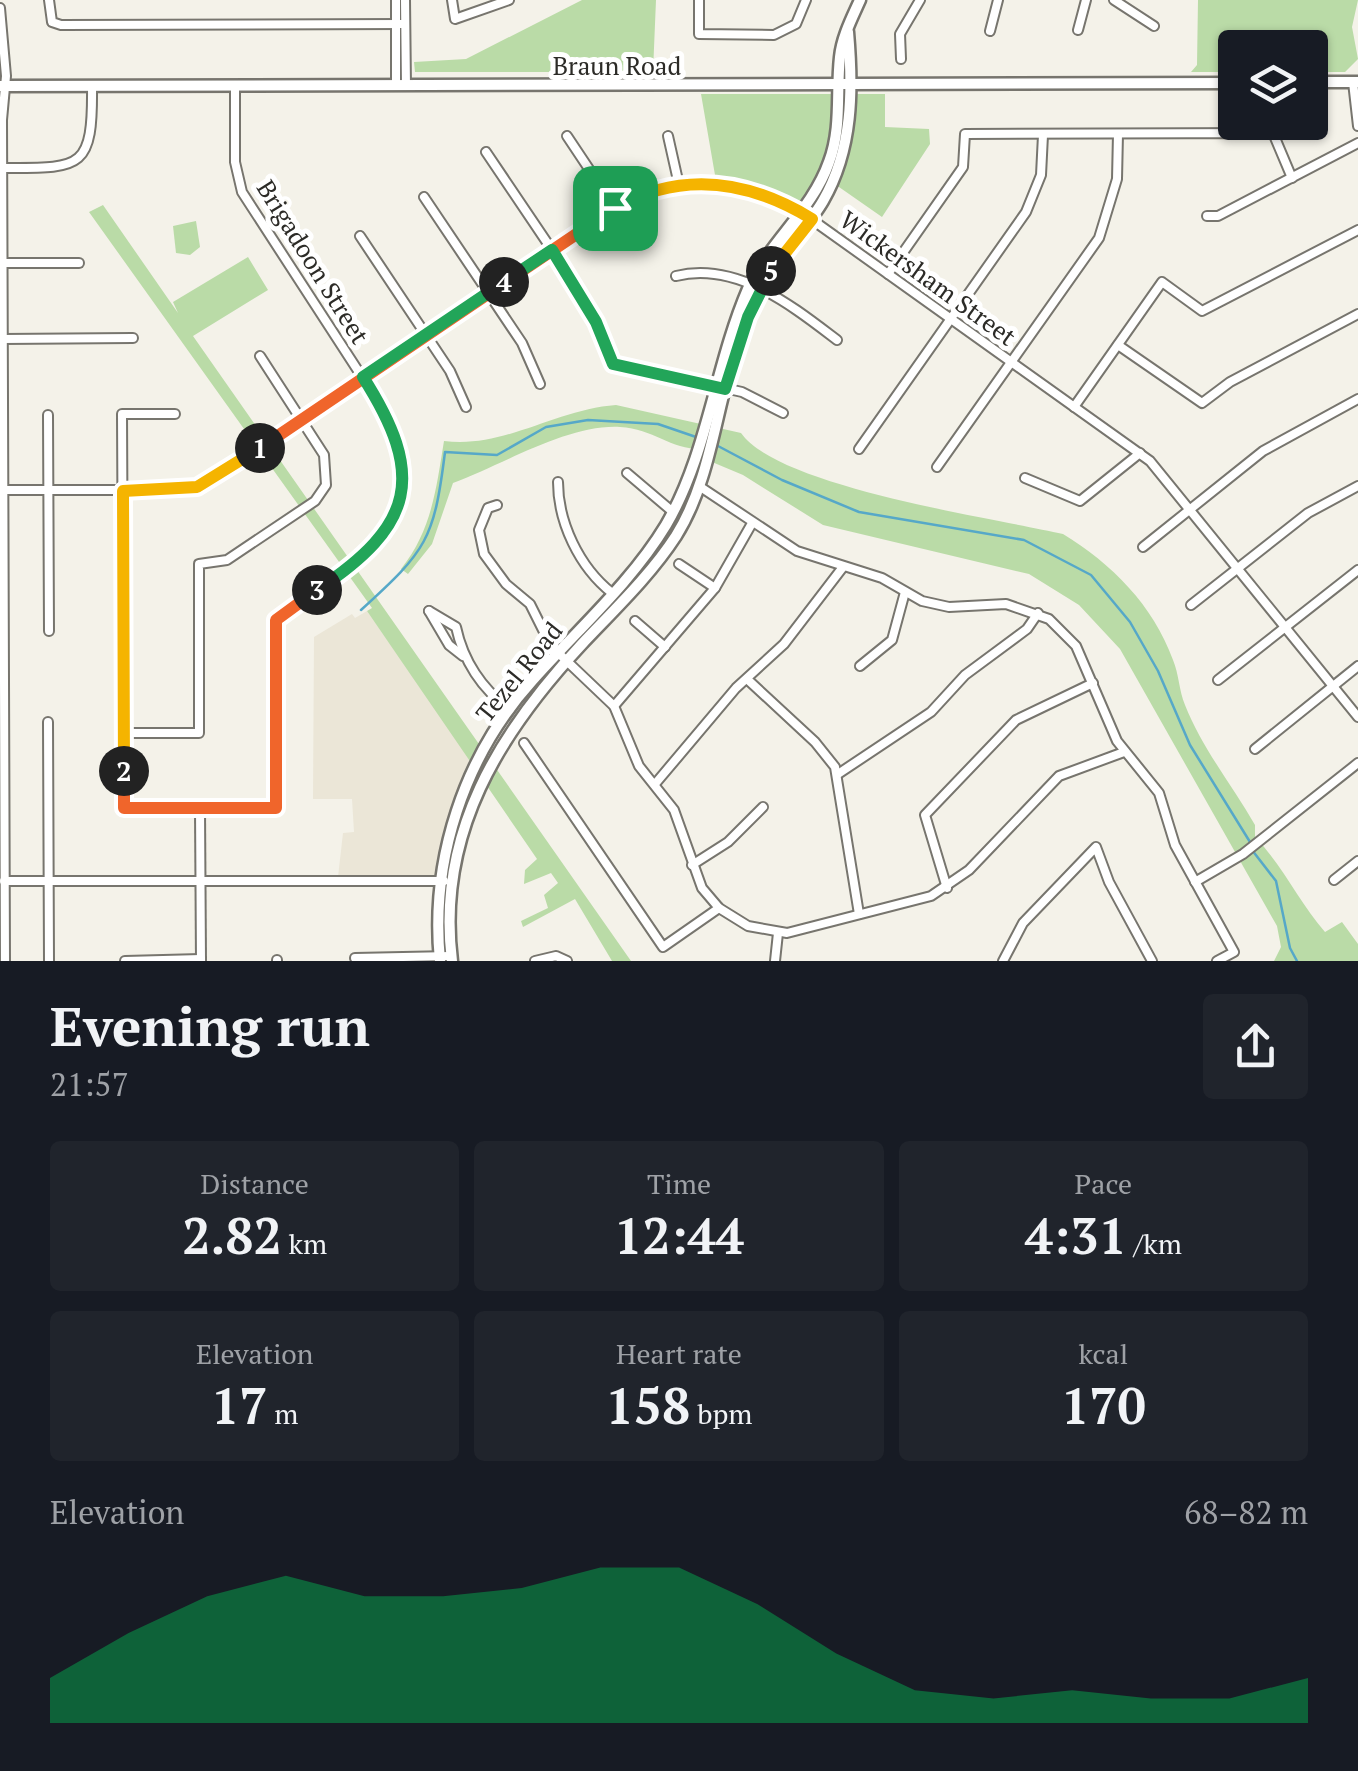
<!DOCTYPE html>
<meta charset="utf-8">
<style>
:root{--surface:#171b24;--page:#20242c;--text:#f1f3f6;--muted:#9ea1a6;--accent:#0b8043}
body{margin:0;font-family:"PT Serif",serif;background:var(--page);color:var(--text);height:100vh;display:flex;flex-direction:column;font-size:38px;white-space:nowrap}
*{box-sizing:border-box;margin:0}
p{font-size:32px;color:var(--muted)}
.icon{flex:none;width:55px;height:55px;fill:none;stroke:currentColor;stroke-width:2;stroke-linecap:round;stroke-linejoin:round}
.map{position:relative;height:961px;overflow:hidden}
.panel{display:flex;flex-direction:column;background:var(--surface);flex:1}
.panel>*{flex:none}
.controls{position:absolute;left:1218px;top:30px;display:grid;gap:20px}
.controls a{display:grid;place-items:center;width:110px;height:110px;border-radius:10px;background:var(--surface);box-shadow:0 2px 8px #0004;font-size:50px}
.pin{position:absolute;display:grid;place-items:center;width:85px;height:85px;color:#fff;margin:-42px;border-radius:20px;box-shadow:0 5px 15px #0006}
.km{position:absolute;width:50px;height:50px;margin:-25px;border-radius:50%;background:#222;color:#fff;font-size:28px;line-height:50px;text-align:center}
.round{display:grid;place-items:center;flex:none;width:105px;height:105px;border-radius:10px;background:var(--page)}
.head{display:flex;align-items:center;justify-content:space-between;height:170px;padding:0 50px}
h1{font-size:55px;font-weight:800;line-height:75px}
.figures{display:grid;grid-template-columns:repeat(3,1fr);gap:15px;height:170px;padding:10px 50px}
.figures div{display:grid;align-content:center;border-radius:10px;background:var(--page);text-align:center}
.figures b{font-size:50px;font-weight:800}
.figures small{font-size:28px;font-weight:400}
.figures p{font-size:28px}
.chart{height:280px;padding:20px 50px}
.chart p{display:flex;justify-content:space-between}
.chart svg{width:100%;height:180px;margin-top:10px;fill:var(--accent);opacity:.7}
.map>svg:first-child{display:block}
.built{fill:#ebe6d7}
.green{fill:#badba7}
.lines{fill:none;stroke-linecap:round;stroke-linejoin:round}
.stream{stroke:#56a8c8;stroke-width:2.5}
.minor-casing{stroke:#77756e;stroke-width:12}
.major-casing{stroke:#77756e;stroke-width:15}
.minor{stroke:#fff;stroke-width:8}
.major{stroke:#fff;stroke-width:10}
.split-1-casing{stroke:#fff;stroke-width:20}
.split-2-casing{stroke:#fff;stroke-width:20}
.split-3-casing{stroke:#fff;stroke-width:20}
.split-4-casing{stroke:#fff;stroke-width:20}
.split-5-casing{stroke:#fff;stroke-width:20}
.split-6-casing{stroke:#fff;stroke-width:20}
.split-1{stroke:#f0652b;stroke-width:12}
.split-2{stroke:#f5b400;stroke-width:12}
.split-3{stroke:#f0652b;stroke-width:12}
.split-4{stroke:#22a559;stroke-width:12}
.split-5{stroke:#22a559;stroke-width:12}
.split-6{stroke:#f5b400;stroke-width:12}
.labels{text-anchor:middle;stroke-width:10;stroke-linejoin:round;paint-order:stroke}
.street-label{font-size:25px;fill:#2c2b27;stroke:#fff}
</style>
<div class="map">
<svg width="1358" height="961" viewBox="0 0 1358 961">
<rect width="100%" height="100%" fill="#f4f2e9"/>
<path class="built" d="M 367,611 L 472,762 L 446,826 L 436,878 L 338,877 L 343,833 L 354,832 L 352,799 L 313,799 L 314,637 L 352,614 L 355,618 Z"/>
<g class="green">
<path d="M 582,0 L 656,0 L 653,72 L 415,72 L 414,62 L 466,59 Z"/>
<path d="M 1198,0 L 1358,0 L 1352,27 L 1358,59 L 1345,72 L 1310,72 L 1310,48 L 1235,48 L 1235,72 L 1191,72 L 1197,65 Z"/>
<path d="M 701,94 L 885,94 L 885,127 L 929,129 L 930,144 L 882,217 L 839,187 L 815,180 L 802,201 L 796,201 L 715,175 Z"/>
<path d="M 103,205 L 178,313 L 173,302 L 248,257 L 268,290 L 193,336 L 631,961 L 612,961 L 575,899 L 523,927 L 521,921 L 548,908 L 544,895 L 558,883 L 551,873 L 524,884 L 525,870 L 537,859 L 367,611 L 372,608 L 89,212 Z"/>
<path d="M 196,221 L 200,247 L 190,255 L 176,253 L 173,226 Z"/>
<path d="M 616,405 L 741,433 C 779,487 993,518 1063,534 C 1112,564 1153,605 1173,660 C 1179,674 1179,691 1185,705 C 1202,748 1232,785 1255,825 L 1255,837 C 1283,866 1299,902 1325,932 L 1342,922 L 1358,944 L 1358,961 L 1274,961 L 1281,947 L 1277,926 L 1120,649 L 1079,605 L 1029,574 L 823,525 L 743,475 L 712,462 L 715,448 C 674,455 658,429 620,427 C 568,424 502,465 453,483 L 432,544 L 408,574 L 401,569 C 432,530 436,489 444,441 C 503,449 557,409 616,405 Z"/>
</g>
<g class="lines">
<g class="stream">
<path d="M 718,446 L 782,480 L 859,512 L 1024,540 L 1091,575 L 1130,622 L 1158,671 L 1190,745 L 1250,842"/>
<path d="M 361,610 C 427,550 434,540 445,452 L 497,455 L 546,427 L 588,420 L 658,424 L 696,437"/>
<path d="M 1252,850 L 1276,881 L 1290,948 L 1297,961"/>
</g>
<defs>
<g id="minor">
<path d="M 49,0 L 52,22 L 61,25 L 405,24"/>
<path d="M 405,0 L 406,86"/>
<path d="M 452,0 L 455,19 L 509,0"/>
<path d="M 699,0 L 699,34 L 774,35 L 796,24 L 806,0"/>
<path d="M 1114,0 L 1154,26"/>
<path d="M 0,8 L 6,76 L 2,120 L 5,961"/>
<path d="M 1078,30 L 1086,0"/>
<path d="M 990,31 L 998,0"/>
<path d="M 901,59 L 900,34 L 920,0"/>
<path d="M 1353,82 L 1358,126"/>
<path d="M 396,86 L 396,0"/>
<path d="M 567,136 L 615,208"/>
<path d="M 668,136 L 679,185"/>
<path d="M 486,152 L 575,284 L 613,363 L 742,392 L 783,413"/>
<path d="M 2,168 C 81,168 93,171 92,86"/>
<path d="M 424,197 L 522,343 L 540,384"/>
<path d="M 1207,216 L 1218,216 L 1358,143"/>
<path d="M 360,236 L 450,371 L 466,407"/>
<path d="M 2,263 L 79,263"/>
<path d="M 888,274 L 963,167 L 965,134 L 1273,133 L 1292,178"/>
<path d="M 676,276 C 736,261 791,305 837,340"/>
<path d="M 2,339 L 133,338"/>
<path d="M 1118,345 L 1202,403 L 1230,382 L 1358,314"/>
<path d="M 1074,407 L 1162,282 L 1202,311 L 1358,230"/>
<path d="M 175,414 L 122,414 L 124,808 L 277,808 L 275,621 L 350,568 L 379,541 L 399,500 L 402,456 L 390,420 L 242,192 L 235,162 L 235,87"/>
<path d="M 48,415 L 49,631"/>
<path d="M 859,449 L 1026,212 L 1041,175 L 1043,135"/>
<path d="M 937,467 L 1099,238 L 1117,179 L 1118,134"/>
<path d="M 627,473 L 673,512"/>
<path d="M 1025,478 L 1080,501 L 1140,453"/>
<path d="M 558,482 C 558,522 579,567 612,593"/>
<path d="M 699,486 L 797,551 L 882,578 L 922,601 L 949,607 L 1006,604 L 1049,619 L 1076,646 L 1117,741 L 1159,793 L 1175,845 L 1234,952 L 1217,961"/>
<path d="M 3,490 L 185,490 L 203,485 L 615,208 C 682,171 748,179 811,219 L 1150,461 L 1358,717"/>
<path d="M 497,505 L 488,508 L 479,530 L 484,554 L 506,584 L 530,604 L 551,646 L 614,706 L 639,766 L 674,810 L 702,888 L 719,908 L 748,926 L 787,933 L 931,896 L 969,870 L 1059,776 L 1124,752"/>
<path d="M 1143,547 L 1263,451 L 1358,399"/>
<path d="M 679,564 L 715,588"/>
<path d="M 1191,605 L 1308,513 L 1358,486"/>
<path d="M 429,611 L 456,627 C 463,660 482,690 510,709"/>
<path d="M 429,611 L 449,645 L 463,656"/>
<path d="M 635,621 L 665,647"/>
<path d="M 860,666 L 892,640 L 905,592"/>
<path d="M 747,679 L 815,742 L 835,767 L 859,914"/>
<path d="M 1218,680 L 1358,570"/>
<path d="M 614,706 L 715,588 L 751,525"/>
<path d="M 48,722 L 49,961"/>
<path d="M 124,733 L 199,733 L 199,564 L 227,560 L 315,501 L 326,485 L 324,455 L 260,356"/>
<path d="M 524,743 L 663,947 L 719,908"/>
<path d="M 1255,749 L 1358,666"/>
<path d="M 838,774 L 931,712 L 965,675 L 1027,629 L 1038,613"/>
<path d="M 655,784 L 736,688 L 784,644 L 843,567"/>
<path d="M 200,809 L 201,961"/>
<path d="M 692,865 L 728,842 L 763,807"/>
<path d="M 1334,880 L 1358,861"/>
<path d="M 4,881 L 444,881"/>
<path d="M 1195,882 L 1243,854 L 1358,763"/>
<path d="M 947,888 L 925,815 L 1016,720 L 1093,683"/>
<path d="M 355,958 L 451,956"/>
<path d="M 277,960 L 277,961"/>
<path d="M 125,961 L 201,959"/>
<path d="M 535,961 L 556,956 L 567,961"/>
<path d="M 775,961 L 778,933"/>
<path d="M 1003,961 L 1023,923 L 1096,847 L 1109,882 L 1152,961"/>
</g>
<g id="major">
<path d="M 1310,82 L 1358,82"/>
<path d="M 0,86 L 1235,83"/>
<path d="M 440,961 C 430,860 464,756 532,681 C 576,631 631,583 666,525 C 708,453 715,366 748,289 C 768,243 812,211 829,162 C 842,128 836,92 840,57 C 842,37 852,18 860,0"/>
<path d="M 452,961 C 436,834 499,733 582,644 C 614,610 650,576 676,536 C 711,480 715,411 736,349 C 744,324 755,297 769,274 C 785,248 808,227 823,201 C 853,149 853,90 848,32"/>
</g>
</defs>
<use href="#minor" class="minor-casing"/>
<use href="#major" class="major-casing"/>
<use href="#minor" class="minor"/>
<use href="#major" class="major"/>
</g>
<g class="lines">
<defs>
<path id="split-1" d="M 260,448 L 615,208"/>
<path id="split-2" d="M 124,771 L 123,491 L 197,487 L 260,448"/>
<path id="split-3" d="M 124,771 L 124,808 L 276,808 L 276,620 L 317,590"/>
<path id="split-4" d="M 317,590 C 415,525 426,476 363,377 L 504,282"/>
<path id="split-5" d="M 504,282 L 552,250 L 596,322 L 613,364 L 725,389 L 748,317 L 771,271"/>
<path id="split-6" d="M 615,208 C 682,170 748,180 812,219 L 771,271"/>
</defs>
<use href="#split-1" class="split-1-casing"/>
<use href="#split-2" class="split-2-casing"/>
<use href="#split-3" class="split-3-casing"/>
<use href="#split-4" class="split-4-casing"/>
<use href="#split-5" class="split-5-casing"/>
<use href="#split-6" class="split-6-casing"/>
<use href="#split-1" class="split-1"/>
<use href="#split-2" class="split-2"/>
<use href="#split-3" class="split-3"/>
<use href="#split-4" class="split-4"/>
<use href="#split-5" class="split-5"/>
<use href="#split-6" class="split-6"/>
</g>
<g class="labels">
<g class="street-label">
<text x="617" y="75">Braun Road</text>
<text transform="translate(313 262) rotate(58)" y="9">Brigadoon Street</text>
<text transform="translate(928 278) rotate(36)" y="9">Wickersham Street</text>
<text transform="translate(519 672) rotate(-51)" y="9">Tezel Road</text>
</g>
</g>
</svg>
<div class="controls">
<a><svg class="icon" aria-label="layers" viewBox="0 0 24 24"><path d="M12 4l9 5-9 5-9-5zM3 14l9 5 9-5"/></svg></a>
</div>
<div class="pin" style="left:615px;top:208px;background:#1e9e55"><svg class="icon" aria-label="arrive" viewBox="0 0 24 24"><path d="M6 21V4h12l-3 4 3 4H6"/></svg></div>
<b class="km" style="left:260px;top:448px">1</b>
<b class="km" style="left:124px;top:771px">2</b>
<b class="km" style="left:317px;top:590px">3</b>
<b class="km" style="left:504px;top:282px">4</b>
<b class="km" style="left:771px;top:271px">5</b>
</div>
<section class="panel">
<div class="head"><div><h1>Evening run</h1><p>21:57</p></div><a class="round"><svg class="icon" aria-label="share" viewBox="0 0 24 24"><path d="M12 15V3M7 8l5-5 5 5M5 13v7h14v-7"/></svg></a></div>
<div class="figures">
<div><p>Distance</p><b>2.82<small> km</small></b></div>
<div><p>Time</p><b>12:44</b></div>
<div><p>Pace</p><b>4:31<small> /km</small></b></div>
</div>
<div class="figures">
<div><p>Elevation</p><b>17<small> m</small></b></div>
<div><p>Heart rate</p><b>158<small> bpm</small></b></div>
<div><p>kcal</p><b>170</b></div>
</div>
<div class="chart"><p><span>Elevation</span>68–82 m</p>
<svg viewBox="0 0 160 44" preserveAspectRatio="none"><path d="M0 44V33L10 22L20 13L30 8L40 13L50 13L60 11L70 6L80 6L90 15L100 27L110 36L120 38L130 36L140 38L150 38L160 33V44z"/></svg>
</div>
</section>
